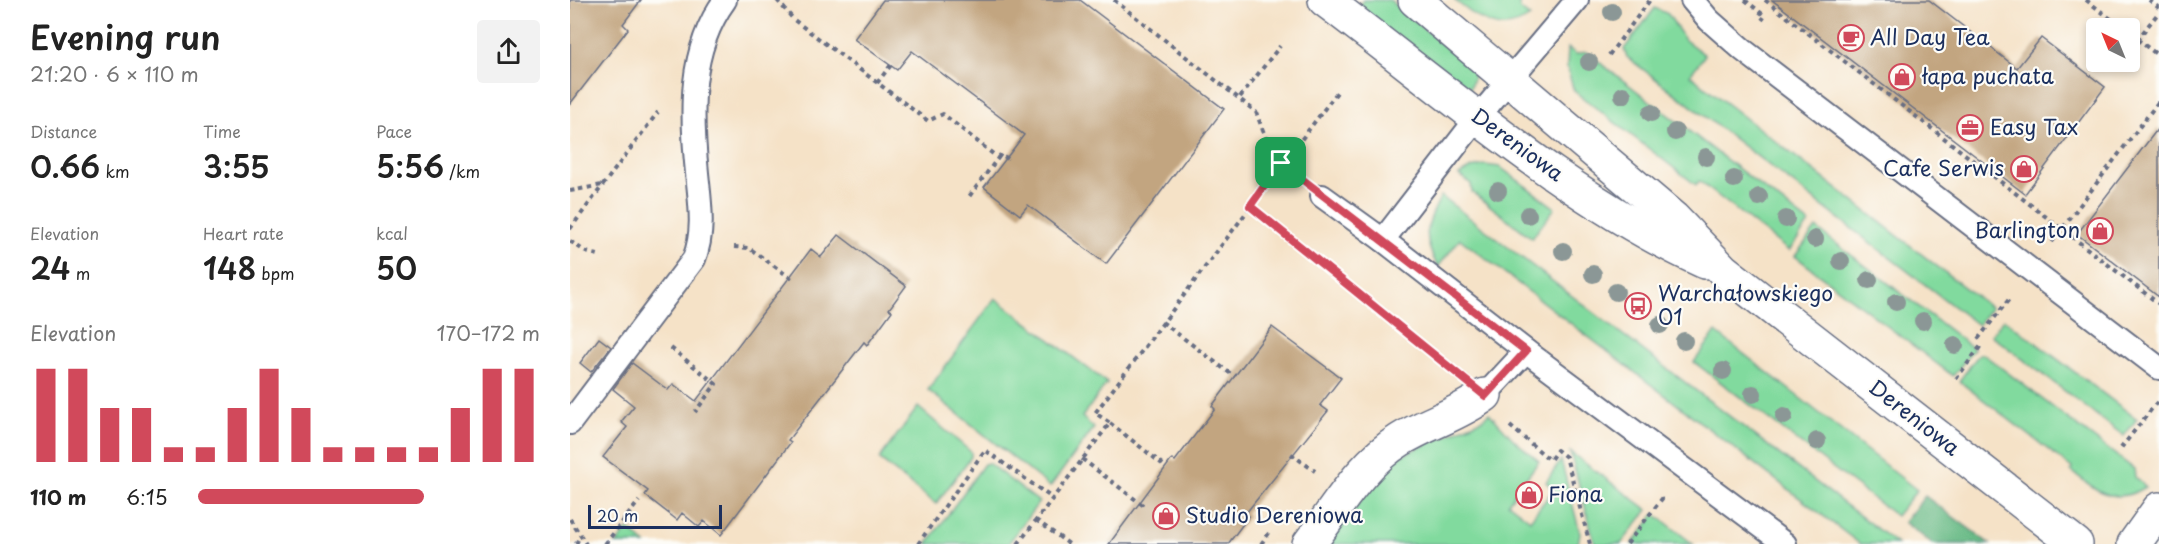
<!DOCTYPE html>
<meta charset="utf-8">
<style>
:root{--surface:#fff;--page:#f2f2f2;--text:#222;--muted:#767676;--accent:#d1495b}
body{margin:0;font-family:"Playpen Sans",sans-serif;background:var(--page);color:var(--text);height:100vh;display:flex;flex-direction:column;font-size:22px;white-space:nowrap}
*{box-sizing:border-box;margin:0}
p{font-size:20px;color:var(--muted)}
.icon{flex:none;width:33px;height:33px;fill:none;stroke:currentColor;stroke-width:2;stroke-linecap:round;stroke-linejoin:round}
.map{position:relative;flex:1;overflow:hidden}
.details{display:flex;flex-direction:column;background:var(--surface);width:570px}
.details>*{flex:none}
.needle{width:39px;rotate:317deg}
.controls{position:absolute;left:1516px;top:18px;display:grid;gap:12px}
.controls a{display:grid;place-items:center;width:54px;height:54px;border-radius:6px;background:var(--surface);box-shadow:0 3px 9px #0003;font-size:30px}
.scale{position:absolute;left:18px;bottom:15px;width:134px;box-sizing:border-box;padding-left:6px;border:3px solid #1b2f5e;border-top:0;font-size:16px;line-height:21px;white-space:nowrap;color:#1b2f5e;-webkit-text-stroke:4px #fdfcf7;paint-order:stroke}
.pin{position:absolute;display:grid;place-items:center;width:51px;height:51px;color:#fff;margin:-26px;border-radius:12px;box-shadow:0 3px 9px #0006}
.round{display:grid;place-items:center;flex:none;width:63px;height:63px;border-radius:6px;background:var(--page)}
.head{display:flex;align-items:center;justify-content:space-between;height:102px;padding:0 30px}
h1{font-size:33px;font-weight:600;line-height:45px}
.stats{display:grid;grid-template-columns:repeat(3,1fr);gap:9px;height:102px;padding:6px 30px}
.stats div{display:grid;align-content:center}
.stats b{font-size:30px;font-weight:600}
.stats small{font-size:16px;font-weight:400}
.stats p{font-size:16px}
.chart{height:168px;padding:12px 30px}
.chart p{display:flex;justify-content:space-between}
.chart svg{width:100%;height:108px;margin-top:6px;stroke:var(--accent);stroke-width:6}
ul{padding:0 30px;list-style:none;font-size:20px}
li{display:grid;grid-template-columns:96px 72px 1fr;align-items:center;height:45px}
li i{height:15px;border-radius:8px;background:var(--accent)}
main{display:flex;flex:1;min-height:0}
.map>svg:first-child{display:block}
.green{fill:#81da9e;stroke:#4e847e;stroke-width:1.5}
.forest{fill:#68ba85;stroke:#427472;stroke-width:1.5}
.building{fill:#c2a580}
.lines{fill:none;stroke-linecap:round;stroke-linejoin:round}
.lane-casing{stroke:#676e83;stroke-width:26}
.street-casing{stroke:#676e83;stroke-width:36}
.path{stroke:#676e83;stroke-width:4;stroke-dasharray:4.5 4.5;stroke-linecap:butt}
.lane{stroke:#fff;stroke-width:22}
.street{stroke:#fff;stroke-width:33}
.tree{fill:#8b9796}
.route-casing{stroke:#fff;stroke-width:12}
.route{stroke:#d1495b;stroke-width:8}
.labels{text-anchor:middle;stroke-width:4.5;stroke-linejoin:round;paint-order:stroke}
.poi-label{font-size:21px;fill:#1b2f5e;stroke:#fdfcf7;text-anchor:start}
.street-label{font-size:21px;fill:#1b2f5e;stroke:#fdfcf7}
</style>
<main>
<section class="details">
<div class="head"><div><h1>Evening run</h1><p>21:20 · 6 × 110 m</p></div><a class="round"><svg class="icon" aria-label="share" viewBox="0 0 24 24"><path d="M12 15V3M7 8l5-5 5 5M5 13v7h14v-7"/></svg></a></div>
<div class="stats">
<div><p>Distance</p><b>0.66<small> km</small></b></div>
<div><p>Time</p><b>3:55</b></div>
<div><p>Pace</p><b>5:56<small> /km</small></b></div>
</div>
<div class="stats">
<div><p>Elevation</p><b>24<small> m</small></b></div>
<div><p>Heart rate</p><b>148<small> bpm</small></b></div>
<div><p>kcal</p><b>50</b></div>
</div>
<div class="chart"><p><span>Elevation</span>170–172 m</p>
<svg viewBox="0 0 160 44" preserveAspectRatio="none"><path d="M5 44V6M15 44V6M25 44V22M35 44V22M45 44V38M55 44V38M65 44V22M75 44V6M85 44V22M95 44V38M105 44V38M115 44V38M125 44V38M135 44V22M145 44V6M155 44V6"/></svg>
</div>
<ul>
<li><b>110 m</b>6:15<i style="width:66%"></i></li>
</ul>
</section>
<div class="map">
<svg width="1589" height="544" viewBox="0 0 1589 544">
<rect width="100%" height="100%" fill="#fdfcf7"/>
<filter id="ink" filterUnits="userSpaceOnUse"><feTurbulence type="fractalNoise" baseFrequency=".0167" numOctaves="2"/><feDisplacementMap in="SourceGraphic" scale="12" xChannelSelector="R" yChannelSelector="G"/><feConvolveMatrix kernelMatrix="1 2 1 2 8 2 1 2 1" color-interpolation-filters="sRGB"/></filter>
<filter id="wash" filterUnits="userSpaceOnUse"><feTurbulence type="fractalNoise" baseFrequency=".008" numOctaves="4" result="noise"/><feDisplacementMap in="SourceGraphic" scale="24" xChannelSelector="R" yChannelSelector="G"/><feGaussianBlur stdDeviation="1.35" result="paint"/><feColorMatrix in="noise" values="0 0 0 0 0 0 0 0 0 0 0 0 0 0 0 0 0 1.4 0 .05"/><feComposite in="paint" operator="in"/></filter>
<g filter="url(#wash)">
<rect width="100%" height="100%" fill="#f5e2c7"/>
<g class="green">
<path d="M 793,0 L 820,0 L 900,67 L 904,76 L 899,91 L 787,9 Z"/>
<path d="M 884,0 L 948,0 L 950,9 L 960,17 C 930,38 908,18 884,0 Z"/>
<path d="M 1085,8 L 1098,14 L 1115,40 L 1135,55 L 1120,75 L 1421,308 L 1408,325 L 1057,57 L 1054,49 Z"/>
<path d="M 998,48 L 1006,54 L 1016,52 L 1239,223 L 1219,251 L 1129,181 L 1126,185 L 1004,91 L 997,68 Z"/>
<path d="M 915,165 L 930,167 L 985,208 L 962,238 L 902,192 L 901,184 L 889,175 L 901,168 Z"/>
<path d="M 871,196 L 1327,544 L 1290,544 L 890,239 L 868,267 C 851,237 856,225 871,196 Z"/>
<path d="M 1246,228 L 1404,349 L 1383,376 L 1225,256 Z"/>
<path d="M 425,298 L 537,383 L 512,417 L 524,428 L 480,487 L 358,390 Z"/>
<path d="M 1434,319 L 1567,419 L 1554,436 L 1421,335 Z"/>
<path d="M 1146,332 L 1347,490 L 1326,516 L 1124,362 Z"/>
<path d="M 1409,354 L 1413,354 L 1564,469 L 1565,477 L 1576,487 C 1542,507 1527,490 1501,471 L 1502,468 L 1389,381 Z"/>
<path d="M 348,407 L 401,452 L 401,457 L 366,504 L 309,459 Z"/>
<path d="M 919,413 L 944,440 L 969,461 L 938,503 L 960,520 L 984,489 L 976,482 L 991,460 L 1010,533 L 1008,544 L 756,544 L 823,459 L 911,420 Z"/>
<path d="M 1000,452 L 1078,510 L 1051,544 L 1025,544 Z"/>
<path d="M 418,463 L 469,502 L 438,544 L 357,544 L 414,464 Z"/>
<path d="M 1085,514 L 1123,544 L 1062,544 Z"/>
<path d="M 58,529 L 76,544 L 46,544 Z"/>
</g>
<path class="forest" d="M 1355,496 L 1420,544 L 1363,544 L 1334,522 Z"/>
<g id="blocks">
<g class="building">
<path d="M 0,0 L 71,0 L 53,24 L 58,29 L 0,104 Z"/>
<path d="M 313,0 L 510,0 L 654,109 L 536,264 L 458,205 L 450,215 L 414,187 L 454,135 L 342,51 L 327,70 L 284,39 Z"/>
<path d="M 1202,0 L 1359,0 L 1447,68 L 1471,38 L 1535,87 L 1455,194 Z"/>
<path d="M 1589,127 L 1589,297 L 1507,234 Z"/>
<path d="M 269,235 L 336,286 L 319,309 L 322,311 L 297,345 L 294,342 L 218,440 L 221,442 L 151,535 L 134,521 L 129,527 L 112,513 L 107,520 L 75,495 L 78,491 L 33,457 L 57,427 L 51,422 L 64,406 L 43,389 L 62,363 L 98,390 L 103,384 L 126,401 L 241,249 L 251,257 Z"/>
<path d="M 702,327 L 771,378 L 750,405 L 758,411 L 676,513 L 679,516 L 658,544 L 539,544 L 602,459 L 605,461 L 645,409 L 642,406 Z"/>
<path d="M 29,338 L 41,347 L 21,372 L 10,363 Z"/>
</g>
</g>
</g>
<g filter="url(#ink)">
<use href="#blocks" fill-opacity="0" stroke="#676e83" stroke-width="1.5"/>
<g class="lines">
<defs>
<g id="lane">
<path d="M 1007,0 L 908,117 L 813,240 L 956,351 L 1215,544"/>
<path d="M 1122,0 L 1139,20 L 1173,50 L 1589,368"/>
<path d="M 752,196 L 813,240"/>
<path d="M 915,395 L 956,351"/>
<path d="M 0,423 L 124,259 C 135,231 130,203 127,173 C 121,114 118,51 155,0"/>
</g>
<g id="street">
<path d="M 755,0 C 874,89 1000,201 1135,262"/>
<path d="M 845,0 L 1103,218 L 1153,270 L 1506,544"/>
<path d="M 739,544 C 766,509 791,464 830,440 C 857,423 888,415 915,395"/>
<path d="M 1564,544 L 1589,509"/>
</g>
</defs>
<use href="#lane" class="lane-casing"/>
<use href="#street" class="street-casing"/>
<g class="path">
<path d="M 207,0 L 224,20 L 358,121 L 373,114 L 428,158 L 398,198"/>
<path d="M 544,0 L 686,112 L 695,136 L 711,163 L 726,175"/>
<path d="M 1175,0 L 1195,16 L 1192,20"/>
<path d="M 1195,0 L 1589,304"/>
<path d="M 1516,0 L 1553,28"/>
<path d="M 1579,0 L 1589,8"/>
<path d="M 1560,34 L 1589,56"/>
<path d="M 1567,40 L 1589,12"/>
<path d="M 1039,55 L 1080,0"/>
<path d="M 307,83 L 321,65"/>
<path d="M 670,97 L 710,46"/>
<path d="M 428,158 L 431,154 L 438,159"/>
<path d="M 0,191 L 32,185"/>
<path d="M 680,206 L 882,368"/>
<path d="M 0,229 L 88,112"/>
<path d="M 0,241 L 16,252 L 28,255"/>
<path d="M 1482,242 L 1589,101"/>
<path d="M 164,247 L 179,248 L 225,281"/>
<path d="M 592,322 L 665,377"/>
<path d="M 1408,339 L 1440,298"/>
<path d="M 101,348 L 146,384 L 125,412"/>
<path d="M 1386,379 L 1413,343"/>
<path d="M 540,423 L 596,467"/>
<path d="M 940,426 L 980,460 L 987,450 L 996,457 L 1020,544"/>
<path d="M 1551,448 L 1588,401"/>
<path d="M 721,454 L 745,471"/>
<path d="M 512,459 L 574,506"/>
<path d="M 0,519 L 16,544"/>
<path d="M 466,520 L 499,544"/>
<path d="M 6,544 L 10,536"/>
<path d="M 35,544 L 69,501"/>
<path d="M 348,544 L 415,450 L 482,498"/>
<path d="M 448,544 L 540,423 L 525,413 L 768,91"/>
<path d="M 691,544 L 699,533"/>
<path d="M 1057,544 L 1094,496"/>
</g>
<use href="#lane" class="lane"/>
<use href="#street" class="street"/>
</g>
<g class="tree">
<circle cx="1042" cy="12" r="9"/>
<circle cx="1019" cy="62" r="9"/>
<circle cx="1053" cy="95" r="9"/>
<circle cx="1081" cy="113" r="9"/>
<circle cx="1105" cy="132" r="9"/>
<circle cx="1136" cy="157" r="9"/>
<circle cx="1164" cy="179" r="9"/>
<circle cx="928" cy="191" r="9"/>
<circle cx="1189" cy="197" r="9"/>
<circle cx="958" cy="215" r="9"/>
<circle cx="1216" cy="219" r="9"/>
<circle cx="1245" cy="239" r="9"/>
<circle cx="993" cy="251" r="9"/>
<circle cx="1271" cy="261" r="9"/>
<circle cx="1023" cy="274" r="9"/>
<circle cx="1299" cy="280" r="9"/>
<circle cx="1046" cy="292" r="9"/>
<circle cx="1326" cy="302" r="9"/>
<circle cx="1353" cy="321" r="9"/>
<circle cx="1090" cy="325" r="9"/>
<circle cx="1114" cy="341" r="9"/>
<circle cx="1385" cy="345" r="9"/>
<circle cx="1153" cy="371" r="9"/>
<circle cx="1183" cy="394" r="9"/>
<circle cx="1214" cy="416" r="9"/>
<circle cx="1247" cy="441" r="9"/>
</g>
</g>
<g class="lines" filter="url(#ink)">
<defs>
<path id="route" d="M 711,163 L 956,351 L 915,396 L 680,206 Z"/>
</defs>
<use href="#route" class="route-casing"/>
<use href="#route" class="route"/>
</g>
<defs>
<symbol id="cafe-ring" viewBox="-11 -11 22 22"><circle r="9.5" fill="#fdfcf7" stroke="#d1495b" stroke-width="1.5"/><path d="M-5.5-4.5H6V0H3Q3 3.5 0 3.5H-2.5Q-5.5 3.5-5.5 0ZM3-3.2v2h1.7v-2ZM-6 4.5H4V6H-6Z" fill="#d1495b"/></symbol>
<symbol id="shop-ring" viewBox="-11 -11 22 22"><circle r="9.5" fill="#fdfcf7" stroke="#d1495b" stroke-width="1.5"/><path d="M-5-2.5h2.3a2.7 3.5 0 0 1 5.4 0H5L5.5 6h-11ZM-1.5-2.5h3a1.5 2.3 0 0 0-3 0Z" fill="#d1495b"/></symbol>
<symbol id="office-ring" viewBox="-11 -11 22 22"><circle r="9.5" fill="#fdfcf7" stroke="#d1495b" stroke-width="1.5"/><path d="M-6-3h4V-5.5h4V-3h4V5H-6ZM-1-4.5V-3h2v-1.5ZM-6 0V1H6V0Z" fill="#d1495b"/></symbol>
<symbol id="bus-ring" viewBox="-11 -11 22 22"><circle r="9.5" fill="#fdfcf7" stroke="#d1495b" stroke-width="1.5"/><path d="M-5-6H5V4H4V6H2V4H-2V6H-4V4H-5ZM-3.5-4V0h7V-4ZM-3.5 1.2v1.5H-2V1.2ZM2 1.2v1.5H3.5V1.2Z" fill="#d1495b"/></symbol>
</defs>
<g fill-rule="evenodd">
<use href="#cafe-ring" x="1266" y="23" width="30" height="30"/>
<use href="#shop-ring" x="1317" y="62" width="30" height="30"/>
<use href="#office-ring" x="1385" y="113" width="30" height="30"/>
<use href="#shop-ring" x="1439" y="154" width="30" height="30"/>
<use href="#shop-ring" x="1515" y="216" width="30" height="30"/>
<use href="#bus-ring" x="1053" y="291" width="30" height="30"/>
<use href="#shop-ring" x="944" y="480" width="30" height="30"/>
<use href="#shop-ring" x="581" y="501" width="30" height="30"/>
</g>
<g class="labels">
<g class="poi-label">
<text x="1300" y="45">All Day Tea</text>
<text x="1352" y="84">łapa puchata</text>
<text x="1420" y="135">Easy Tax</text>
<text x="1434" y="176" text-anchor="end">Cafe Serwis</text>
<text x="1510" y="238" text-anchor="end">Barlington</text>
<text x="1088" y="301">Warchałowskiego<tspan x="1088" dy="24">01</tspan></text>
<text x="978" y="502">Fiona</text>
<text x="616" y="523">Studio Dereniowa</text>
</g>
<g class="street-label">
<text transform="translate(947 145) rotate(36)" y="7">Dereniowa</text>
<text transform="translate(1344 418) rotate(38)" y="7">Dereniowa</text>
</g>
</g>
</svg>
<div class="controls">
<a><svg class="needle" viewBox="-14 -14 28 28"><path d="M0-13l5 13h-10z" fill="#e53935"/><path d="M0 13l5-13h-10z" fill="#767676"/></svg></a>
</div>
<div class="scale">20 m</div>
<div class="pin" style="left:711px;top:163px;background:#1e9e55"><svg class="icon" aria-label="arrive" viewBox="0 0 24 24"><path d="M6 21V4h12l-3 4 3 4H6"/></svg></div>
</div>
</main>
